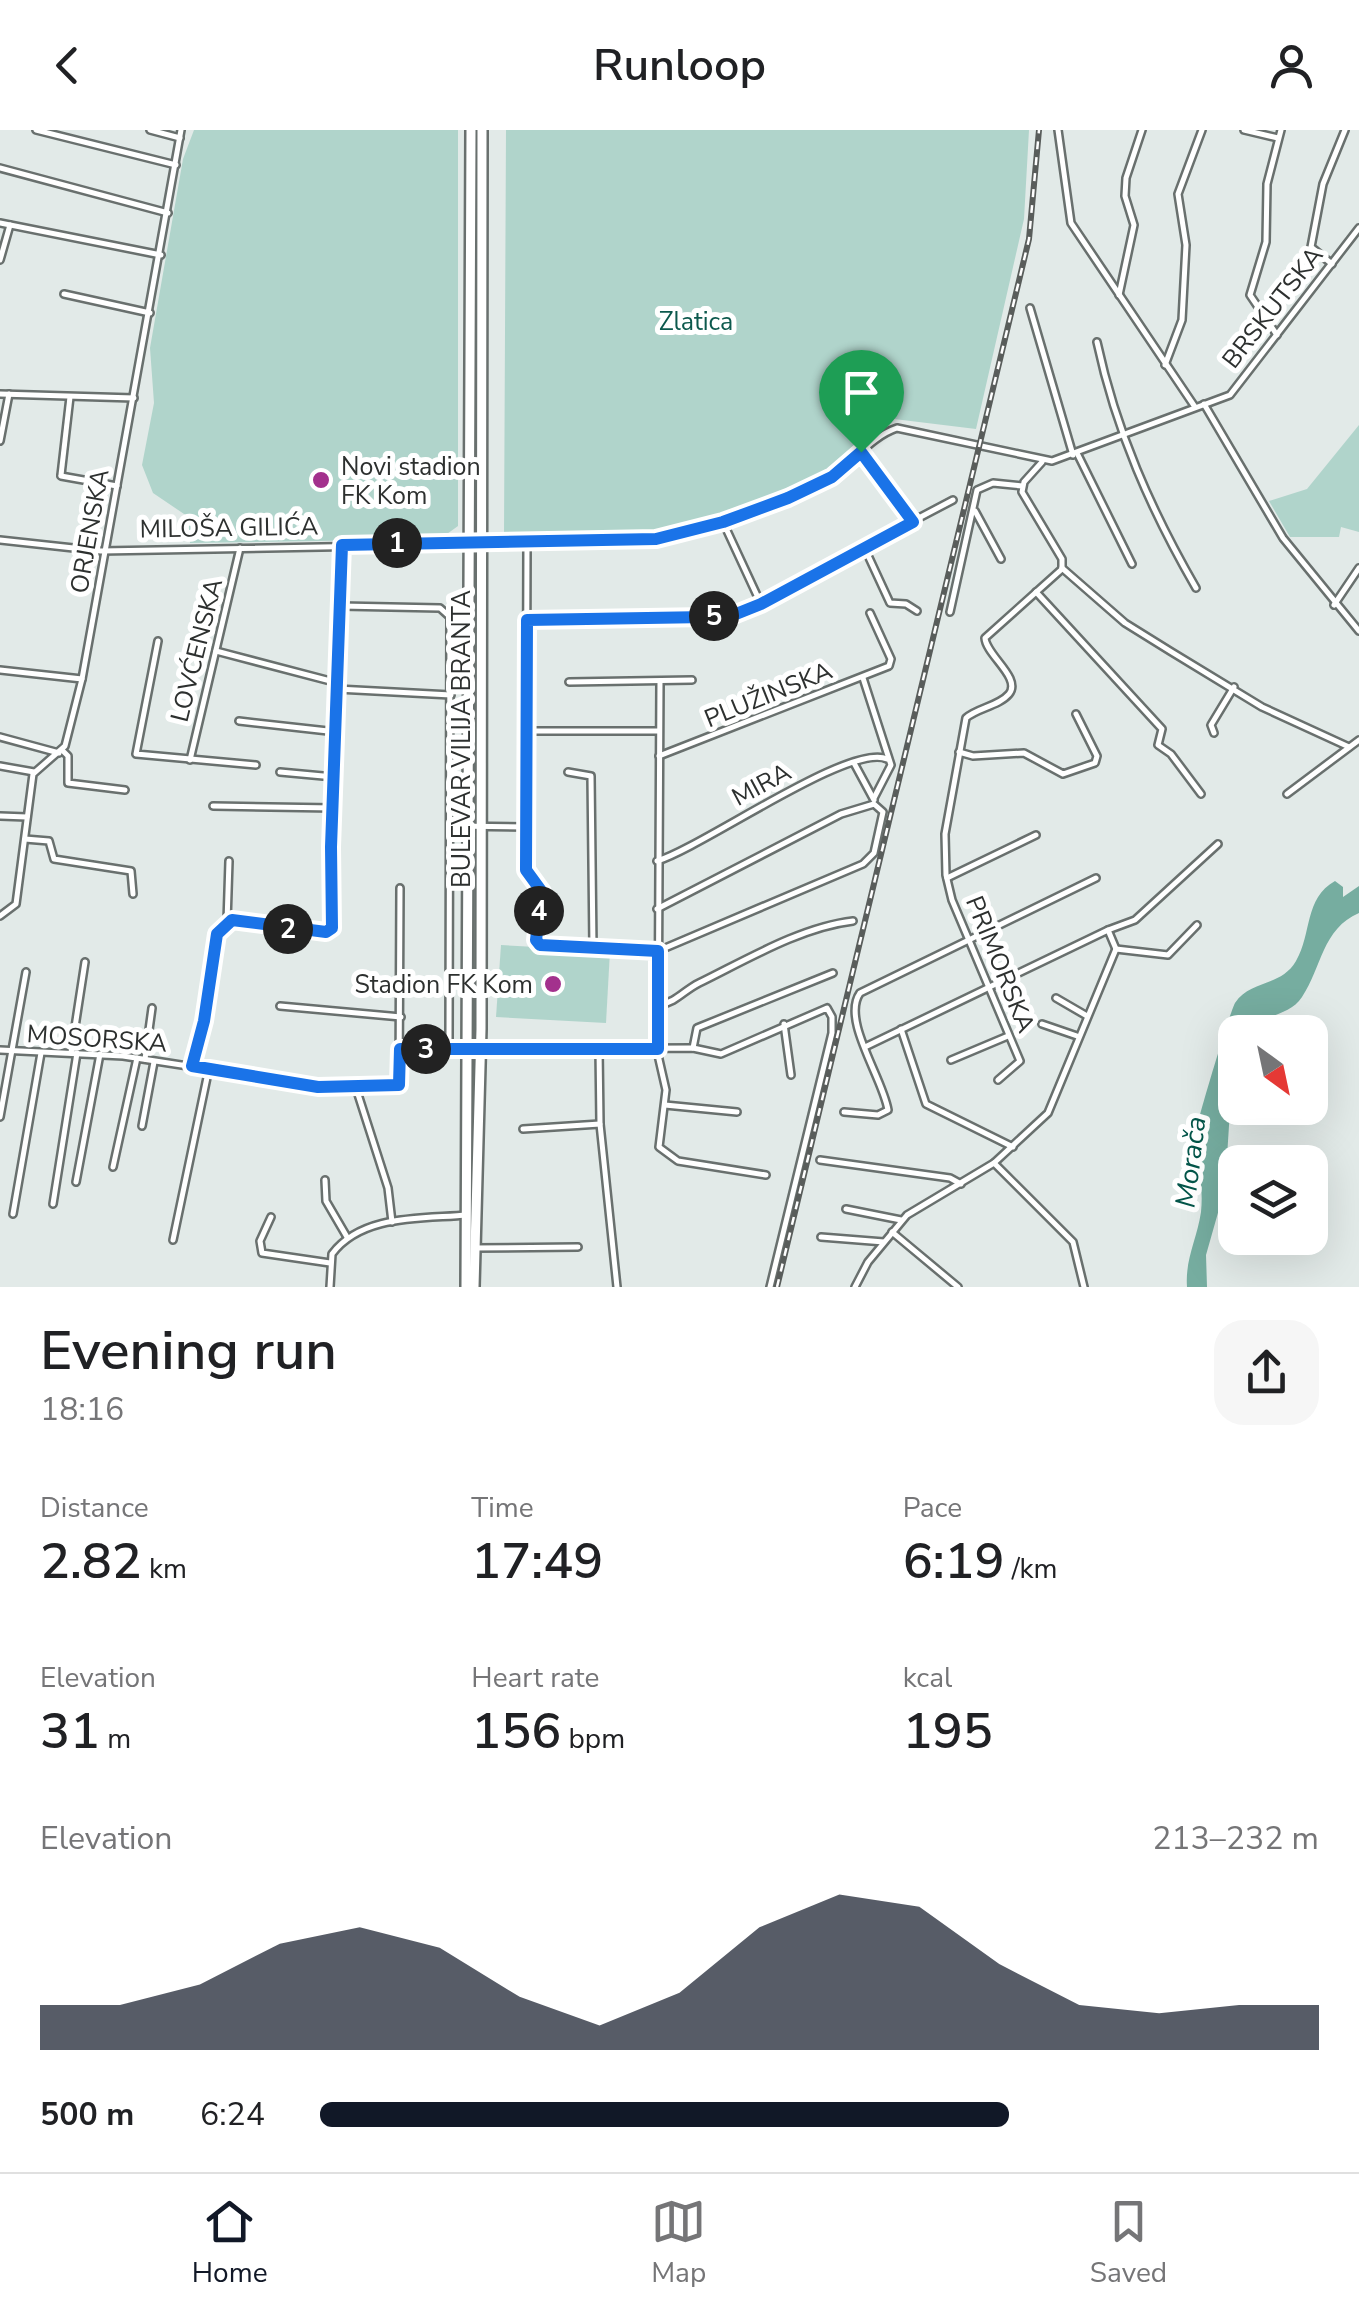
<!DOCTYPE html>
<meta charset="utf-8">
<style>
:root{--surface:#fff;--page:#f6f6f6;--text:#202124;--muted:#757577;--line:#e0e0e0;--accent:#111827}
body{margin:0;font-family:"Nunito Sans",sans-serif;background:var(--page);color:var(--text);height:100vh;display:flex;flex-direction:column;font-size:38px;white-space:nowrap}
*{box-sizing:border-box;margin:0}
p{font-size:32px;color:var(--muted)}
.icon{flex:none;width:55px;height:55px;fill:none;stroke:currentColor;stroke-width:2;stroke-linecap:round;stroke-linejoin:round}
.map{position:relative;height:1157px;overflow:hidden}
.sheet{display:flex;flex-direction:column;background:var(--surface);flex:1}
.sheet>*{flex:none}
.needle{width:65px;rotate:147deg}
.controls{position:absolute;left:1218px;top:885px;display:grid;gap:20px}
.controls a{display:grid;place-items:center;width:110px;height:110px;border-radius:20px;background:var(--surface);box-shadow:0 10px 40px #0002;font-size:50px}
.pin{position:absolute;display:grid;place-items:center;width:85px;height:85px;color:#fff;margin:-102px -42px;border-radius:50% 50% 50% 0;rotate:-45deg;box-shadow:0 0 10px #0007}
.pin .icon{rotate:45deg}
.km{position:absolute;width:50px;height:50px;margin:-25px;border-radius:50%;background:#222;color:#fff;font-size:28px;line-height:50px;text-align:center}
.round{display:grid;place-items:center;flex:none;width:105px;height:105px;border-radius:30px;background:var(--page)}
.headline{display:flex;align-items:center;justify-content:space-between;height:170px;padding:0 40px}
h1{font-size:55px;font-weight:600;line-height:75px}
.metrics{display:grid;grid-template-columns:repeat(3,1fr);gap:15px;height:170px;padding:10px 40px}
.metrics div{display:grid;align-content:center}
.metrics b{font-size:50px;font-weight:600}
.metrics small{font-size:28px;font-weight:400}
.metrics p{font-size:28px}
.chart{height:280px;padding:20px 40px}
.chart p{display:flex;justify-content:space-between}
.chart svg{width:100%;height:180px;margin-top:10px;fill:var(--accent);opacity:.7}
ul{padding:0 40px;list-style:none;font-size:32px}
li{display:grid;grid-template-columns:160px 120px 1fr;align-items:center;height:75px}
li i{height:25px;border-radius:12px;background:var(--accent)}
header{display:flex;justify-content:space-between;align-items:center;height:130px;padding:0 40px;background:var(--surface);font-size:45px;font-weight:600}
.menu{display:flex;justify-content:space-around;align-items:center;height:140px;border-top:2px solid var(--line);background:var(--surface);font-size:28px;color:var(--muted)}
.menu a{display:grid;justify-items:center;gap:5px}
.menu .on{color:var(--accent)}
.map>svg:first-child{display:block}
.green{fill:#b0d4cb}
.water{fill:#76ada0}
.lines{fill:none;stroke-linecap:round;stroke-linejoin:round}
.minor-casing{stroke:#69706e;stroke-width:10}
.primary-casing{stroke:#69706e;stroke-width:14}
.minor{stroke:#fff;stroke-width:5}
.primary{stroke:#fff;stroke-width:9}
.rail-casing{stroke:#595d5b;stroke-width:6}
.rail{stroke:#fff;stroke-width:2.5;stroke-dasharray:8;stroke-linecap:butt}
.route-casing{stroke:#fff;stroke-width:20}
.route{stroke:#1a73e8;stroke-width:12}
.poi-dot{fill:#a3318d;stroke:#fff;stroke-width:4}
.labels{text-anchor:middle;stroke-width:10;stroke-linejoin:round;paint-order:stroke}
.street-label{font-size:25px;fill:#2d302f;stroke:#fff}
.park-label{font-size:25px;fill:#0c594d;stroke:#fff}
.poi-label{font-size:25px;fill:#2d302f;stroke:#fff;text-anchor:start}
.water-label{font-size:28px;font-style:italic;fill:#035549;stroke:#fff}
</style>
<header><svg class="icon" aria-label="back" viewBox="0 0 24 24"><path d="M15 5l-7 7 7 7"/></svg>Runloop<svg class="icon" aria-label="person" viewBox="0 0 24 24"><circle cx="12" cy="8" r="4"/><path d="M4 21q1-7 8-7t8 7"/></svg></header>
<div class="map">
<svg width="1359" height="1157" viewBox="0 0 1359 1157">
<rect width="100%" height="100%" fill="#e2eae8"/>
<g class="green">
<path d="M 194,0 L 458,0 L 458,396 L 440,409 L 190,413 L 187,386 L 153,363 L 142,335 L 154,273 L 150,218 L 183,29 Z"/>
<path d="M 506,0 L 1029,0 L 1024,89 L 976,299 L 886,288 L 824,342 L 724,385 L 661,402 L 504,404 Z"/>
<path d="M 1359,295 L 1359,402 L 1341,397 L 1339,407 L 1290,407 L 1269,371 L 1307,359 Z"/>
<path d="M 501,815 L 610,821 L 606,893 L 496,887 Z"/>
</g>
<path class="water" d="M 1335,751 L 1343,757 L 1343,767 L 1359,756 L 1359,783 C 1322,799 1322,837 1302,867 C 1290,886 1264,883 1251,902 L 1235,902 L 1225,1058 L 1206,1125 L 1207,1157 L 1187,1157 C 1185,1129 1197,1109 1201,1082 C 1204,1054 1196,1026 1197,998 C 1198,988 1231,879 1235,873 C 1250,850 1281,857 1296,831 C 1312,804 1304,768 1335,751 Z"/>
<g class="lines">
<defs>
<g id="minor">
<path d="M 36,0 L 176,35"/>
<path d="M 150,0 L 180,8"/>
<path d="M 1058,0 L 1071,93 L 1195,277"/>
<path d="M 1244,0 L 1278,8"/>
<path d="M 0,38 L 168,83"/>
<path d="M 0,93 L 161,125"/>
<path d="M 0,130 L 10,95"/>
<path d="M 1332,134 L 1311,117 L 1323,54 L 1345,0"/>
<path d="M 64,164 L 150,183"/>
<path d="M 1119,165 L 1134,95 L 1125,66 L 1126,48 L 1142,0"/>
<path d="M 1030,178 L 1073,325"/>
<path d="M 1277,205 L 1250,165 L 1266,112 L 1267,54 L 1281,0"/>
<path d="M 1097,212 C 1116,301 1151,380 1196,458"/>
<path d="M 1165,235 L 1182,190 L 1186,115 L 1178,64 L 1202,0"/>
<path d="M 0,264 L 134,268"/>
<path d="M 1204,274 L 1283,408 L 1359,501"/>
<path d="M 0,311 L 9,264"/>
<path d="M 861,322 L 913,392"/>
<path d="M 1077,323 L 1132,434"/>
<path d="M 61,345 L 70,267"/>
<path d="M 61,346 L 117,356"/>
<path d="M 975,381 L 1001,429"/>
<path d="M 723,392 L 761,474"/>
<path d="M 0,410 L 101,421 L 641,411 C 702,405 776,381 828,349 C 852,334 870,307 897,298 L 1052,331 L 1230,265 L 1359,98"/>
<path d="M 527,411 L 526,740 L 542,762 L 535,806 L 538,813 L 658,821 L 863,734 L 874,723 L 883,682 L 874,674 L 841,684 L 657,779"/>
<path d="M 865,419 L 890,473 L 906,474 L 917,481"/>
<path d="M 1062,438 L 1125,493 L 1170,521 L 1262,577 L 1349,617"/>
<path d="M 1036,462 L 1162,599 L 1158,615 L 1171,624 L 1201,664"/>
<path d="M 1334,475 L 1359,438"/>
<path d="M 341,476 L 440,478 L 450,487 L 449,910"/>
<path d="M 950,482 L 977,360 L 993,353 L 1022,356"/>
<path d="M 527,489 L 736,484 L 953,370"/>
<path d="M 158,511 L 136,624 L 256,635"/>
<path d="M 216,521 L 338,553"/>
<path d="M 0,540 L 82,549"/>
<path d="M 863,548 L 891,635 L 874,668"/>
<path d="M 660,551 L 658,925 L 666,960 L 659,1017 L 678,1031 L 766,1045"/>
<path d="M 569,552 L 692,550"/>
<path d="M 337,559 L 451,565"/>
<path d="M 239,591 L 337,602"/>
<path d="M 527,601 L 659,601"/>
<path d="M 1214,603 L 1211,595 L 1234,557"/>
<path d="M 0,607 L 59,623"/>
<path d="M 62,620 L 68,626 L 68,653 L 125,660"/>
<path d="M 959,622 L 973,626 L 1024,623 L 1063,644 L 1095,633 L 1097,626 L 1076,584"/>
<path d="M 659,626 L 889,536 L 891,529 L 870,483"/>
<path d="M 190,630 L 240,418"/>
<path d="M 854,633 L 874,670"/>
<path d="M 0,636 L 34,642"/>
<path d="M 280,642 L 334,647"/>
<path d="M 568,642 L 591,646 L 593,818"/>
<path d="M 1287,664 L 1359,610"/>
<path d="M 213,676 L 334,678"/>
<path d="M 0,686 L 27,687"/>
<path d="M 452,696 L 526,697"/>
<path d="M 25,709 L 49,711 L 54,729 L 131,741 L 133,764"/>
<path d="M 657,731 C 703,717 851,612 887,629"/>
<path d="M 947,748 L 1036,705"/>
<path d="M 0,786 L 16,774 L 33,644 L 65,616 L 82,549 L 181,0"/>
<path d="M 227,792 L 326,802 L 332,798 L 342,415"/>
<path d="M 227,792 L 229,731"/>
<path d="M 1108,800 L 1135,790 L 1218,714"/>
<path d="M 1116,819 L 1168,825 L 1197,795"/>
<path d="M 1056,868 L 1087,886"/>
<path d="M 659,875 C 677,872 683,861 699,853 C 746,830 801,797 853,791"/>
<path d="M 280,876 L 401,887"/>
<path d="M 784,894 L 791,945"/>
<path d="M 1042,894 L 1077,906"/>
<path d="M 901,899 L 926,974 L 1013,1017"/>
<path d="M 865,917 L 1108,800 L 1116,819"/>
<path d="M 693,918 L 697,898 L 833,843"/>
<path d="M 400,919 L 693,918 L 721,924 L 827,878 L 832,887 L 832,903 L 770,1157"/>
<path d="M 599,919 L 600,994 L 617,1157"/>
<path d="M 0,920 L 123,926 L 330,958 L 399,955 L 400,758"/>
<path d="M 71,923 L 85,832"/>
<path d="M 145,929 L 152,878"/>
<path d="M 951,930 L 1008,906"/>
<path d="M 191,936 L 204,891 L 217,805 L 227,792"/>
<path d="M 998,950 L 1020,931 L 952,770 L 946,745 L 945,704 L 966,588 C 977,578 999,576 1009,564 C 1022,548 986,525 985,508 L 1062,439 L 1062,429 L 1022,362 L 1024,352 L 1042,332"/>
<path d="M 356,958 L 388,1058 L 392,1092"/>
<path d="M 665,975 L 737,982"/>
<path d="M 844,982 L 878,985 L 888,980 C 883,948 841,890 860,863 L 1096,748"/>
<path d="M 0,987 L 26,842"/>
<path d="M 142,996 L 154,932"/>
<path d="M 523,999 L 600,994"/>
<path d="M 820,1030 L 950,1048 L 961,1054"/>
<path d="M 994,1033 L 1073,1112 L 1084,1157"/>
<path d="M 113,1037 L 137,928"/>
<path d="M 325,1050 L 326,1071 L 347,1107"/>
<path d="M 76,1052 L 100,924"/>
<path d="M 53,1074 L 77,923"/>
<path d="M 846,1079 L 901,1090"/>
<path d="M 13,1084 L 41,923"/>
<path d="M 271,1087 L 260,1111 L 262,1123 L 330,1133"/>
<path d="M 892,1102 L 958,1157"/>
<path d="M 821,1107 L 884,1112"/>
<path d="M 173,1110 L 209,938"/>
<path d="M 474,1118 L 578,1117"/>
<path d="M 330,1157 L 332,1124 C 362,1084 422,1089 467,1085"/>
<path d="M 855,1157 L 868,1132 L 907,1085 L 994,1033 L 1048,983 L 1116,819"/>
</g>
<g id="primary">
<path d="M 466,1157 L 471,0"/>
<path d="M 474,1157 L 481,899 L 482,0"/>
</g>
</defs>
<use href="#minor" class="minor-casing"/>
<use href="#primary" class="primary-casing"/>
<use href="#minor" class="minor"/>
<use href="#primary" class="primary"/>
<defs>
<path id="rail" d="M 777,1157 L 1029,109 L 1039,0"/>
</defs>
<use href="#rail" class="rail-casing"/>
<use href="#rail" class="rail"/>
</g>
<g class="lines">
<defs>
<path id="route" d="M 861,322 L 913,392 L 761,474 L 736,484 L 707,487 L 527,490 L 526,740 L 542,762 L 536,810 L 540,815 L 658,821 L 658,919 L 400,919 L 399,955 L 318,957 L 192,936 L 204,891 L 217,804 L 232,790 L 326,802 L 332,798 L 331,717 L 342,415 L 656,409 L 723,392 L 788,368 L 832,347 Z"/>
</defs>
<use href="#route" class="route-casing"/>
<use href="#route" class="route"/>
</g>
<g class="poi-dot">
<circle cx="321" cy="350" r="10"/>
<circle cx="553" cy="854" r="10"/>
</g>
<g class="labels">
<g class="street-label">
<text transform="translate(1272 177) rotate(-52)" y="9">BRSKUTSKA</text>
<text transform="translate(229 397) rotate(-1)" y="9">MILOŠA GILIĆA</text>
<text transform="translate(89 401) rotate(-80)" y="9">ORJENSKA</text>
<text transform="translate(196 520) rotate(-76)" y="9">LOVĆENSKA</text>
<text transform="translate(768 564) rotate(-22)" y="9">PLUŽINSKA</text>
<text transform="translate(461 609) rotate(-90)" y="9">BULEVAR VILIJA BRANTA</text>
<text transform="translate(761 654) rotate(-28)" y="9">MIRA</text>
<text transform="translate(1001 834) rotate(68)" y="9">PRIMORSKA</text>
<text transform="translate(97 908) rotate(4)" y="9">MOSORSKA</text>
</g>
<g class="park-label">
<text x="696" y="200">Zlatica</text>
</g>
<g class="poi-label">
<text x="341" y="345">Novi stadion<tspan x="341" dy="29">FK Kom</tspan></text>
<text x="533" y="863" text-anchor="end">Stadion FK Kom</text>
</g>
<g class="water-label">
<text transform="translate(1190 1032) rotate(-83)" y="10">Morača</text>
</g>
</g>
</svg>
<div class="controls">
<a><svg class="needle" viewBox="-14 -14 28 28"><path d="M0-13l5 13h-10z" fill="#e53935"/><path d="M0 13l5-13h-10z" fill="#757577"/></svg></a>
<a><svg class="icon" aria-label="layers" viewBox="0 0 24 24"><path d="M12 4l9 5-9 5-9-5zM3 14l9 5 9-5"/></svg></a>
</div>
<div class="pin" style="left:861px;top:322px;background:#1e9e55"><svg class="icon" aria-label="arrive" viewBox="0 0 24 24"><path d="M6 21V4h12l-3 4 3 4H6"/></svg></div>
<b class="km" style="left:397px;top:413px">1</b>
<b class="km" style="left:288px;top:799px">2</b>
<b class="km" style="left:426px;top:919px">3</b>
<b class="km" style="left:539px;top:781px">4</b>
<b class="km" style="left:714px;top:486px">5</b>
</div>
<section class="sheet">
<div class="headline"><div><h1>Evening run</h1><p>18:16</p></div><a class="round"><svg class="icon" aria-label="share" viewBox="0 0 24 24"><path d="M12 15V3M7 8l5-5 5 5M5 13v7h14v-7"/></svg></a></div>
<div class="metrics">
<div><p>Distance</p><b>2.82<small> km</small></b></div>
<div><p>Time</p><b>17:49</b></div>
<div><p>Pace</p><b>6:19<small> /km</small></b></div>
</div>
<div class="metrics">
<div><p>Elevation</p><b>31<small> m</small></b></div>
<div><p>Heart rate</p><b>156<small> bpm</small></b></div>
<div><p>kcal</p><b>195</b></div>
</div>
<div class="chart"><p><span>Elevation</span>213–232 m</p>
<svg viewBox="0 0 160 44" preserveAspectRatio="none"><path d="M0 44V33L10 33L20 28L30 18L40 14L50 19L60 31L70 38L80 30L90 14L100 6L110 9L120 23L130 33L140 35L150 33L160 33V44z"/></svg>
</div>
<ul>
<li><b>500 m</b>6:24<i style="width:69%"></i></li>
</ul>
</section>
<nav class="menu">
<a class="on"><svg class="icon" aria-label="home" viewBox="0 0 24 24"><path d="M3 11l9-7 9 7M6 9v11h12V9"/></svg>Home</a>
<a><svg class="icon" aria-label="map" viewBox="0 0 24 24"><path d="M3 6l6-2 6 2 6-2v14l-6 2-6-2-6 2zM9 4v14M15 6v14"/></svg>Map</a>
<a><svg class="icon" aria-label="saved" viewBox="0 0 24 24"><path d="M7 4h10v16l-5-4-5 4z"/></svg>Saved</a>
</nav>
